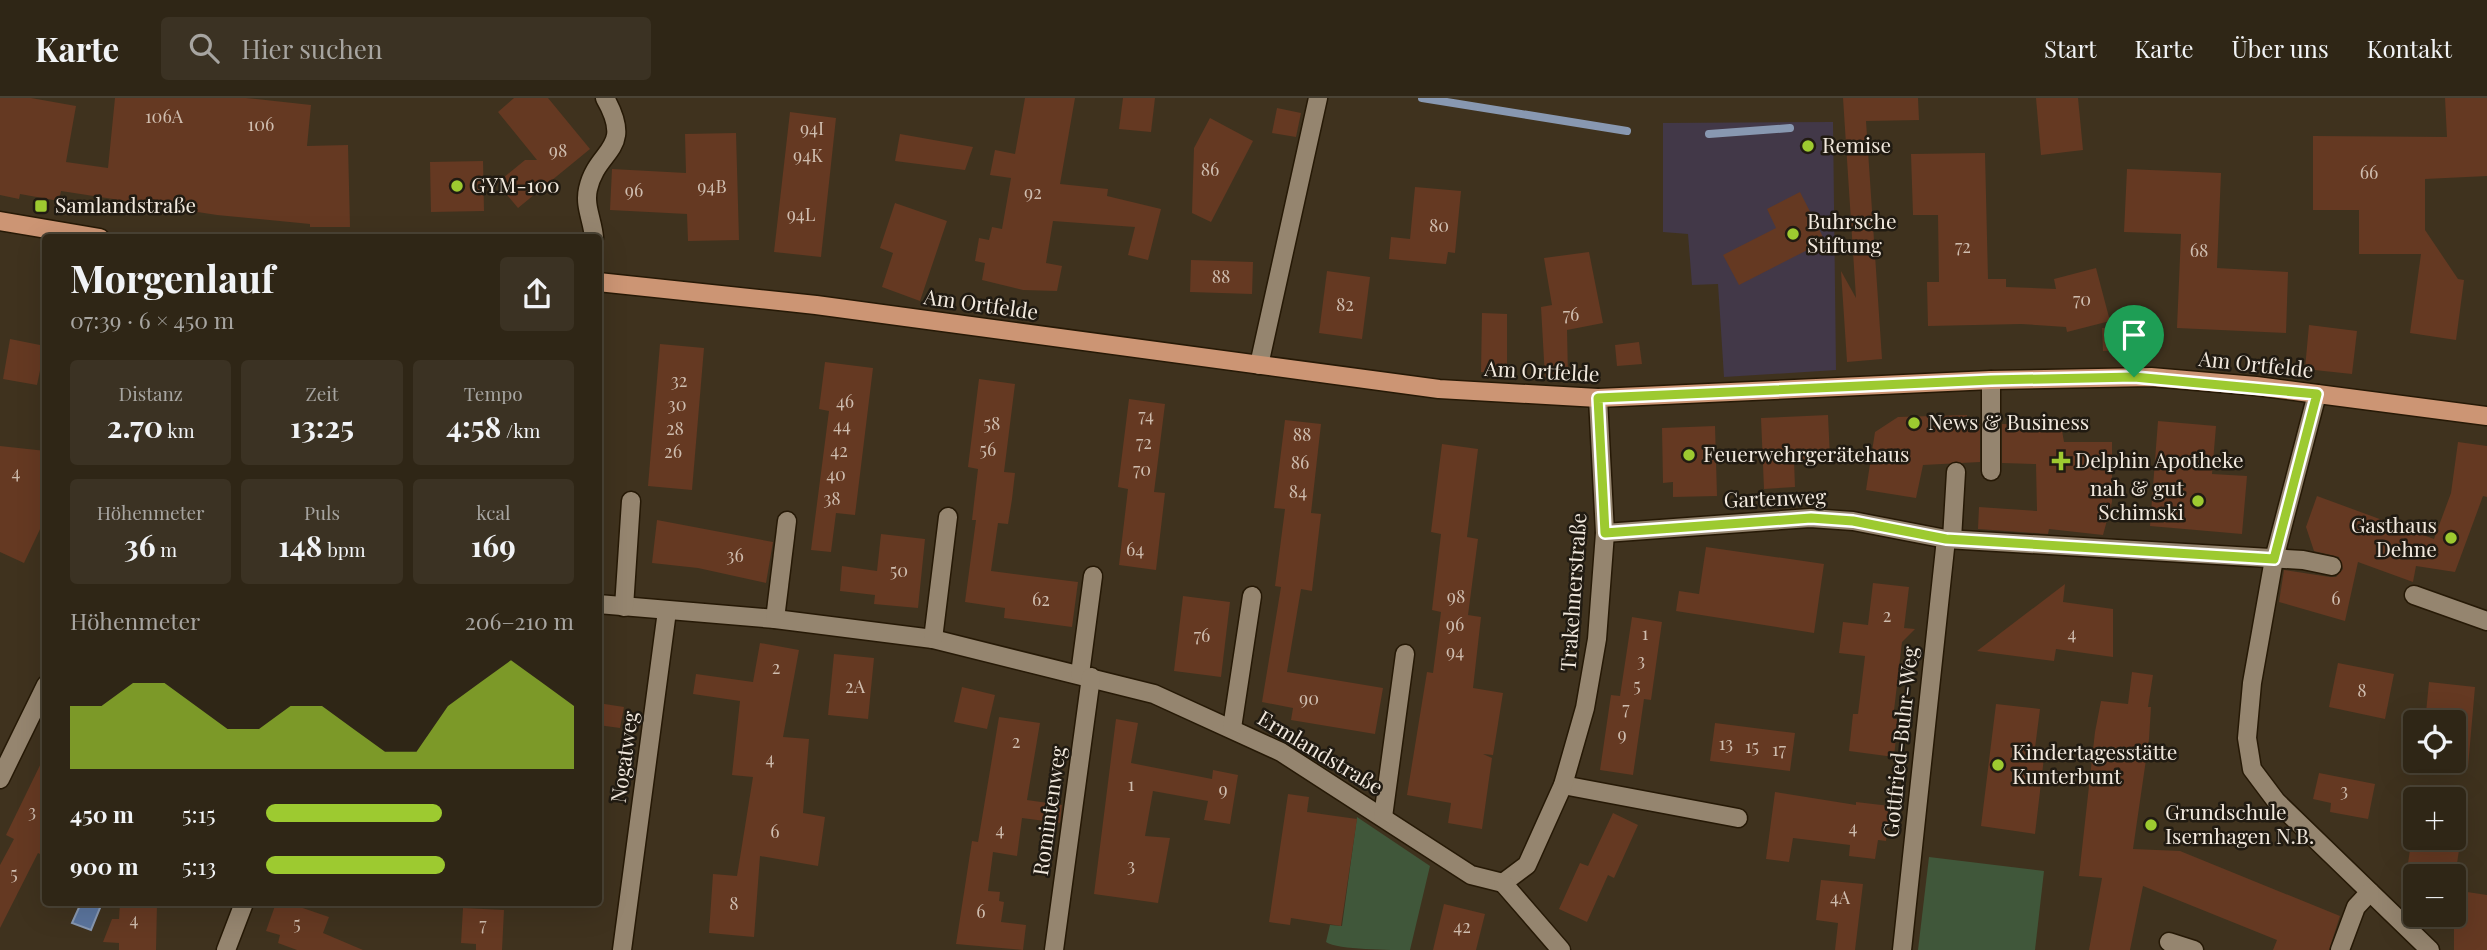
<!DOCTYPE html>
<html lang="de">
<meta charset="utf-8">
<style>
:root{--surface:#2f2616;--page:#3b3223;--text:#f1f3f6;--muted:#a7a5a1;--line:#4a4335;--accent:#9dca30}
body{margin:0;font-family:"Playfair Display",serif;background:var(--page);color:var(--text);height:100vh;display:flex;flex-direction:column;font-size:26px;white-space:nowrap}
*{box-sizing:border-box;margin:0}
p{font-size:23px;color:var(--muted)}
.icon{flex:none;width:38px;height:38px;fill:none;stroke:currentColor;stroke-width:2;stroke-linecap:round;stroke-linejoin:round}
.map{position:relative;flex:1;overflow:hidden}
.details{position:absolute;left:42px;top:136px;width:560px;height:672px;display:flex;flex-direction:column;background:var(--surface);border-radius:7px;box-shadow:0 7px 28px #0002,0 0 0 2px var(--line)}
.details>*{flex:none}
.controls{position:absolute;left:2403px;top:612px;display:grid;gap:14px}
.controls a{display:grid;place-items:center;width:63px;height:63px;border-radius:7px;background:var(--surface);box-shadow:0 7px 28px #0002,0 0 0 2px var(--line);font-size:35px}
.pin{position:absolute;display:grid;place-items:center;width:60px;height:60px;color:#fff;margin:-72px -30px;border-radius:50% 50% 50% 0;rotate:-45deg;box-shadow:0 0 7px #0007}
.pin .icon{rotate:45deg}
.round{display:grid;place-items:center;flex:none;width:74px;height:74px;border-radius:7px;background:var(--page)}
.headline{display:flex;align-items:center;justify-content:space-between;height:119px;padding:0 28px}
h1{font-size:38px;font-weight:700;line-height:52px}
.metrics{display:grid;grid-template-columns:repeat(3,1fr);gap:10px;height:119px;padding:7px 28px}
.metrics div{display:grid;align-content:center;border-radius:7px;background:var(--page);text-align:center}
.metrics b{font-size:30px;font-weight:700}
.metrics small{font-size:19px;font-weight:400}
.metrics p{font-size:19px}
.chart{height:196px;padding:14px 28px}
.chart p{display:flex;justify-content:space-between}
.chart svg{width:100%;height:126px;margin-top:7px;fill:var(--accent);opacity:.7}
ul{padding:0 28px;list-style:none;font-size:23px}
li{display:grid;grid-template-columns:112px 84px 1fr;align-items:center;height:52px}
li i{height:18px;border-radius:9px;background:var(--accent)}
header{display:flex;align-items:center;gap:42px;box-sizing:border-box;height:98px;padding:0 35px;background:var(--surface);border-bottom:2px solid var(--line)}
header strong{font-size:33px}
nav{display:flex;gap:38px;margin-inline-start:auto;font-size:24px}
.search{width:490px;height:63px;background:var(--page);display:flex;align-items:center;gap:18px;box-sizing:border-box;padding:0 24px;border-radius:7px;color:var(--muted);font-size:26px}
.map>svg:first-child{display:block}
.commercial{fill:#423848}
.green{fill:#40573a}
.water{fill:#5b759e;stroke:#8898b1;stroke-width:2}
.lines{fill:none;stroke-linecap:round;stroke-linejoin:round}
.stream{stroke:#8898b1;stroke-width:8}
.building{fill:#653922}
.minor-casing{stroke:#261906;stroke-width:21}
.major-casing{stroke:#261906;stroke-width:21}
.minor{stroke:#95856f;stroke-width:18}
.major{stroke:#cc9574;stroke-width:18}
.route-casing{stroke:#fff;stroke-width:14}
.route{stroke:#9dca30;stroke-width:9}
.poi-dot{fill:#9dca30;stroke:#211b12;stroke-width:2.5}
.labels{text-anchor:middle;stroke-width:5;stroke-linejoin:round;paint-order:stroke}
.number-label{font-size:18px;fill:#cfbdaf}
.poi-label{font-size:21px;fill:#f2e9de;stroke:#211b12;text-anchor:start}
.street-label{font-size:21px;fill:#f2e9de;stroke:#211b12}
</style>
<header>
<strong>Karte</strong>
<div class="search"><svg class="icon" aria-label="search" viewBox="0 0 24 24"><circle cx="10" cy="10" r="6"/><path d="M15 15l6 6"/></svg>Hier suchen</div>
<nav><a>Start</a><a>Karte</a><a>Über uns</a><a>Kontakt</a></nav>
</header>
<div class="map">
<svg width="2487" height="852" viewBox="0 0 2487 852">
<rect width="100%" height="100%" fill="#3f321e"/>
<path class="commercial" d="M 1833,24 L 1836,272 L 1724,279 L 1718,186 L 1692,187 L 1688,136 L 1663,134 L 1663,25 Z"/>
<g class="green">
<path d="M 1357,719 L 1430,768 L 1410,852 C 1391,852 1338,852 1326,844 L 1330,827 L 1342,828 Z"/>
<path d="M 1929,759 L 2044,773 L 2035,852 L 1918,852 Z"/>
</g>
<path class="water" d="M 81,805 L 102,805 L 91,832 L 72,825 Z"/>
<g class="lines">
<g class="stream">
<path d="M 1422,0 L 1627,33"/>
<path d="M 1709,36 L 1790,30"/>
</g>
</g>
<g class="building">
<path d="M 0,0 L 31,0 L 76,8 L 66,64 L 108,70 L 115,0 L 246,0 L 311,7 L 307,48 L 348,47 L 350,129 L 310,129 L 310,126 L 217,117 L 61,93 L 59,103 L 20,96 L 19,101 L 0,97 Z"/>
<path d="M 514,0 L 548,0 L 590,51 L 518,110 L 497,85 L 525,62 L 537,62 L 498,14 Z"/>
<path d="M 1025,0 L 1075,0 L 1060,86 L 1108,91 L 1107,98 L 1161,111 L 1148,162 L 1128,157 L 1135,129 L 1053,123 L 1046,165 L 1062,168 L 1057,193 L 1023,192 L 982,182 L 985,165 L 975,163 L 979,140 L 989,142 L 992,129 L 1002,131 L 1011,80 L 990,77 L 995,52 L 1015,56 Z"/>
<path d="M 1123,0 L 1155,0 L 1151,34 L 1119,31 Z"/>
<path d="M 1843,0 L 1918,0 L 1919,22 L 1866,23 L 1882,261 L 1847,264 L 1841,173 L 1856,200 Z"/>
<path d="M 2036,0 L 2078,0 L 2083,52 L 2041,57 Z"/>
<path d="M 2445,0 L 2487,0 L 2487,78 L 2425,81 L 2425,132 L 2458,181 L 2464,182 L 2456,242 L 2410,235 L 2421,156 L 2359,156 L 2359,112 L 2313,112 L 2313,38 L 2447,39 Z"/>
<path d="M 1277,10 L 1301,15 L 1296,39 L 1272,35 Z"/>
<path d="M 790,14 L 836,20 L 821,159 L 774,154 Z"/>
<path d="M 1210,20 L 1253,43 L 1211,124 L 1192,115 L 1194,50 Z"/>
<path d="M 736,35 L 739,142 L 688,143 L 687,116 L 610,112 L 612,71 L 686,75 L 685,36 Z"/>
<path d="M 900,36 L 973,49 L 965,72 L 895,63 Z"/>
<path d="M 1985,55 L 1988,181 L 2006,181 L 2006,189 L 2056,191 L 2054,181 L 2096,170 L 2110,223 L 2067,234 L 2066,229 L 2021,226 L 1928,228 L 1927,184 L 1939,184 L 1938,117 L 1913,117 L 1911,56 Z"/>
<path d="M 483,63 L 484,113 L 431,114 L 430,64 Z"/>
<path d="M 2127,71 L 2221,75 L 2217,170 L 2288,174 L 2286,235 L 2177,230 L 2181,136 L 2124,134 Z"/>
<path d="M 1415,89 L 1461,93 L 1455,155 L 1448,154 L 1446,166 L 1389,161 L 1391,139 L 1410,141 Z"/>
<path d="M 1800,94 L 1825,143 L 1739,187 L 1723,157 L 1776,130 L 1767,111 Z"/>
<path d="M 895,105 L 947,123 L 920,203 L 882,189 L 893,155 L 880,150 Z"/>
<path d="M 1589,154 L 1603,225 L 1567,232 L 1568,279 L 1545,280 L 1541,209 L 1552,207 L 1544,160 Z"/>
<path d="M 1191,162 L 1253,164 L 1252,196 L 1190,194 Z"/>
<path d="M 1327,173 L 1370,179 L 1362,241 L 1319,235 Z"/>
<path d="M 1482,215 L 1507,216 L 1507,276 L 1481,274 Z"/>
<path d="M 2309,227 L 2357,233 L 2352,276 L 2305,271 Z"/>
<path d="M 2125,228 L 2126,252 L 2103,253 L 2102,230 Z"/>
<path d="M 10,241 L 45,248 L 37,287 L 3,281 Z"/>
<path d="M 1639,244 L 1642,266 L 1617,268 L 1615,247 Z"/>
<path d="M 660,246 L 704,250 L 692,392 L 648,388 Z"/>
<path d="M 825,264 L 873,270 L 855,417 L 836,415 L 831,454 L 811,452 L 829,313 L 819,311 Z"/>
<path d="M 979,281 L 1015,286 L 1004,374 L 1015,375 L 1012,401 L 1008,426 L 998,425 L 991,473 L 1078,484 L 1072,529 L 1004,520 L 1005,510 L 965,504 L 976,422 L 972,422 L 978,371 L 968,369 Z"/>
<path d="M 1129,301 L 1165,306 L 1154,394 L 1165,395 L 1156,472 L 1119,467 L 1128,391 L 1118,389 Z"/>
<path d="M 1828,317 L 1830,361 L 1794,362 L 1795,389 L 1764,391 L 1761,320 Z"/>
<path d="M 1967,317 L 1967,326 L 1980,326 L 1980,364 L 1923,367 L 1916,400 L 1866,392 L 1875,334 L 1898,319 Z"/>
<path d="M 1285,322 L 1321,326 L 1311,415 L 1321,416 L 1312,493 L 1301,491 L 1287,574 L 1383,590 L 1375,636 L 1291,622 L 1293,610 L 1262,604 L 1281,489 L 1275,488 L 1285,411 L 1274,410 Z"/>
<path d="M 2158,323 L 2216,328 L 2212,376 L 2247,378 L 2242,436 L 2150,428 Z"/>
<path d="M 2002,326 L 2061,327 L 2064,344 L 2112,344 L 2112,404 L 2103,437 L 2049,431 L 2048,436 L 1978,431 L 1979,409 L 2037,413 L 2036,366 L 2002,365 Z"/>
<path d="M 1715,328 L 1717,398 L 1673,399 L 1673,384 L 1663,385 L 1662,330 Z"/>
<path d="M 2458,344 L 2487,348 L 2487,399 L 2483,398 L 2455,474 L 2416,468 L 2413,484 L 2358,464 L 2345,523 L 2279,504 L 2284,472 L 2330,479 L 2336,479 L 2343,471 L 2339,459 L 2314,453 L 2306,429 L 2317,398 L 2434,441 L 2451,395 Z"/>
<path d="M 1442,346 L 1478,351 L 1467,439 L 1478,441 L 1468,517 L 1481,519 L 1473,590 L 1503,595 L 1493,657 L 1483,656 L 1492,660 L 1482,731 L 1448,725 L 1451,705 L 1407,697 L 1427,574 L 1433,575 L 1441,514 L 1432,512 L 1441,436 L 1431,434 Z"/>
<path d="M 0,348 L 46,353 L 42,427 L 24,465 L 0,454 Z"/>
<path d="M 657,422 L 773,444 L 766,485 L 698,470 L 652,465 Z"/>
<path d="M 881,436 L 925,441 L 918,510 L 874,506 L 875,497 L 840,493 L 842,468 L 877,473 Z"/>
<path d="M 1706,449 L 1824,466 L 1814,535 L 1676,513 L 1679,493 L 1699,496 Z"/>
<path d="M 1873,485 L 1909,489 L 1904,530 L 1915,531 L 1902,544 L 1893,621 L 1898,621 L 1894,659 L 1849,653 L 1853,616 L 1858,616 L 1865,558 L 1839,555 L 1843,524 L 1868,527 Z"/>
<path d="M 2065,486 L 2063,504 L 2113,511 L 2113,559 L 2056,551 L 2054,563 L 1977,553 Z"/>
<path d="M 1183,498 L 1230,504 L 1221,579 L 1174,573 Z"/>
<path d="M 1632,519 L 1662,524 L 1651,602 L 1644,601 L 1633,677 L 1600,672 L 1611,597 L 1620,598 Z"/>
<path d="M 760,545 L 799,552 L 783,639 L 809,641 L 803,715 L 825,719 L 818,768 L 760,758 L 754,839 L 709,835 L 713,776 L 737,778 L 753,679 L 732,677 L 740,603 L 693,596 L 696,576 L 753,584 Z"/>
<path d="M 834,556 L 874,560 L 868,621 L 828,617 Z"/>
<path d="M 2338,565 L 2394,576 L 2385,621 L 2329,609 Z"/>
<path d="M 2132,574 L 2153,577 L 2148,609 L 2151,609 L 2149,641 L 2133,751 L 2180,753 L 2340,818 L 2329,852 L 2273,852 L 2277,842 L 2143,788 L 2130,852 L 2089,852 L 2102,780 L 2079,778 L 2095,634 L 2101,603 L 2128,606 Z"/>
<path d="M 2429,584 L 2475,589 L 2468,669 L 2454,668 L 2454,625 L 2425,625 Z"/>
<path d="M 962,589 L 995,597 L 987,631 L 954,624 Z"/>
<path d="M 598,605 L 624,609 L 620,630 L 598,627 Z"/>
<path d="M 1996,606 L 2040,611 L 2035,650 L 2045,651 L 2035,736 L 1981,728 Z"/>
<path d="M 999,619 L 1040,625 L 1027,702 L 1062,707 L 1060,725 L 1022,720 L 1017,758 L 993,754 L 988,793 L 1000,794 L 999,803 L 1004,804 L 1001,824 L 1026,827 L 1023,852 L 956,846 L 972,743 L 978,744 Z"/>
<path d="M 1116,621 L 1138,625 L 1131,665 L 1212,681 L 1213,672 L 1238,677 L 1230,726 L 1204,722 L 1208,703 L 1153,693 L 1145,738 L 1170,740 L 1158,805 L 1094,796 Z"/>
<path d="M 1715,625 L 1795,635 L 1790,673 L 1710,663 Z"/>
<path d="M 46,655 L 46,759 L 38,755 L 0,830 L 0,767 L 14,741 L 6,737 Z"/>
<path d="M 2319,675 L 2375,686 L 2368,721 L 2330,714 L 2331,705 L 2313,701 Z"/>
<path d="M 1775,694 L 1856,707 L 1856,704 L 1890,708 L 1886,743 L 1878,742 L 1875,761 L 1849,758 L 1850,747 L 1793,740 L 1789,764 L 1766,761 Z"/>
<path d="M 1288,696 L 1309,699 L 1307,714 L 1357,721 L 1341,828 L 1291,820 L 1290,827 L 1269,824 Z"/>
<path d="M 1613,715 L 1638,727 L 1614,780 L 1608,777 L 1587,824 L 1559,811 L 1580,765 L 1588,768 Z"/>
<path d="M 2411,745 L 2459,752 L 2455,779 L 2406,779 Z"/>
<path d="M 1821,782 L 1863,786 L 1855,852 L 1835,852 L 1838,825 L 1816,822 Z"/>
<path d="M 2454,792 L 2487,797 L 2487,852 L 2454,852 Z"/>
<path d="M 120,805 L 157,805 L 156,852 L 119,852 L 119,845 L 103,844 L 112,821 L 119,821 Z"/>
<path d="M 276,805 L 288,805 L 329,819 L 323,835 L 363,852 L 297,852 L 278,845 L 280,837 L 266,833 Z"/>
<path d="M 1444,806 L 1485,816 L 1476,852 L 1433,852 Z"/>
<path d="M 463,810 L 504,812 L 502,852 L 476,852 L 476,846 L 461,845 Z"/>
</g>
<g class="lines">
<defs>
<g id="minor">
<path d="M 594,140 C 593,123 584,108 588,91 C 597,50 635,53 605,0"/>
<path d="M 1259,267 L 1318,0"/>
<path d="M 2317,296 L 2274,461 L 2252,585 L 2247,640 L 2252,671 L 2276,703 L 2430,852"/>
<path d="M 1991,373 L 1991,282"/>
<path d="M 1605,435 L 1810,420 L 1853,423 L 1946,441 L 2303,462 L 2332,468"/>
<path d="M 1952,441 L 1956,374"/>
<path d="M 2414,497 L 2487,523"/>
<path d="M 598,506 L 775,521 L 933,541 L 1154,596 L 1281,654 L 1471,777 L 1503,785"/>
<path d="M 624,509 L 631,403"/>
<path d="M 775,521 L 787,423"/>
<path d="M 933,541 L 948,419"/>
<path d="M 1080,576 L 1093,478"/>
<path d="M 1232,630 L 1252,498"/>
<path d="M 0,681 L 46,587"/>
<path d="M 1563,687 L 1738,720"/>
<path d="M 1383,719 L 1405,556"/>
<path d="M 1503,785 L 1527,767 L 1563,687 L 1585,610 L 1597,541 L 1605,435 L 1598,300"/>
<path d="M 1503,785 L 1561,852"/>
<path d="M 2169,844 L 2194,852"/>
<path d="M 226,852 L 244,805"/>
<path d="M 622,852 L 667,513"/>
<path d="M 1054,852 L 1091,579"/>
<path d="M 1902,852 L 1946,441"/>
<path d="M 2340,852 L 2356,809 L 2370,794"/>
</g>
<g id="major">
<path d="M 0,123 L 100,140"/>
<path d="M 598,184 L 816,207 L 1439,291 L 1598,300 L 1991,282 L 2151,279 L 2256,288 L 2487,318"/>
</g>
</defs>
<use href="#minor" class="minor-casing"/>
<use href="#major" class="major-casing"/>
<use href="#minor" class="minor"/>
<use href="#major" class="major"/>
</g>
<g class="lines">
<defs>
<path id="route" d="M 2134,279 L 2317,296 L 2274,461 L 1946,441 L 1853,423 L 1811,420 L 1605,435 L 1598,300 L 1991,282 Z"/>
</defs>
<use href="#route" class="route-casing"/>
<use href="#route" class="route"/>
</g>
<g class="poi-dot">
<circle cx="1808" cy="48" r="7"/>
<circle cx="457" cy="88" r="7"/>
<rect x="34" y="101" width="14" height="14" rx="3.5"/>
<circle cx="1793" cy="136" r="7"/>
<circle cx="1914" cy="325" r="7"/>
<circle cx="1689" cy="357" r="7"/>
<path d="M2057.5 352.5h7v7h7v7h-7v7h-7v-7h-7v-7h7z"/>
<circle cx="2198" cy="403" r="7"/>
<circle cx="2451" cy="440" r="7"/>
<circle cx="1998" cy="667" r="7"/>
<circle cx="2151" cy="727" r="7"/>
</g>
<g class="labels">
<g class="number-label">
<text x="164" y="25">106A</text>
<text x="261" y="33">106</text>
<text x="812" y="37">94I</text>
<text x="558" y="59">98</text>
<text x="808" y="64">94K</text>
<text x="1210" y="78">86</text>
<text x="2369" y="81">66</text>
<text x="712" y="95">94B</text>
<text x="634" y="99">96</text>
<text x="1033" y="101">92</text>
<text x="801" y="123">94L</text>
<text x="1439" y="134">80</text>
<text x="1963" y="155">72</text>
<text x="2199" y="159">68</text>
<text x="1221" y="185">88</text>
<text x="2082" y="208">70</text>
<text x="1345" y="213">82</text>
<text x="1571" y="223">76</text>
<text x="679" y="289">32</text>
<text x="845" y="310">46</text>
<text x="677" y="313">30</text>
<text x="1146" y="324">74</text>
<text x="992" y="332">58</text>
<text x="842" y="334">44</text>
<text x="675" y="337">28</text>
<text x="1302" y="343">88</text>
<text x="1144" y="351">72</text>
<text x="988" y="358">56</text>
<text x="839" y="359">42</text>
<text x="673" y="360">26</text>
<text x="1300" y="371">86</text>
<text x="1142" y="378">70</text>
<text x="16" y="381">4</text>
<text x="836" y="383">40</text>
<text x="1298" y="400">84</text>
<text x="832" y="407">38</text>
<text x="1135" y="458">64</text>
<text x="735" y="464">36</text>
<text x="899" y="479">50</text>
<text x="1456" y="505">98</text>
<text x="2336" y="507">6</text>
<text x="1041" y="508">62</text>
<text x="1887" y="524">2</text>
<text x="1455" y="533">96</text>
<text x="1645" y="542">1</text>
<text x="2072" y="542">4</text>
<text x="1202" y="544">76</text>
<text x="1455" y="560">94</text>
<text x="1641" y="569">3</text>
<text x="776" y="576">2</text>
<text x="1637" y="594">5</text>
<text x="855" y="595">2A</text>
<text x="2362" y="599">8</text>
<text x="1309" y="607">90</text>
<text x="1626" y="617">7</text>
<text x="1622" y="643">9</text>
<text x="1016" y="650">2</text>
<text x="1726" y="652">13</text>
<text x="1752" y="655">15</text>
<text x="1779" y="658">17</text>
<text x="770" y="667">4</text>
<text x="1131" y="693">1</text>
<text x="1223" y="698">9</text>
<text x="2344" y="699">3</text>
<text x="32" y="720">3</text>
<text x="1853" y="736">4</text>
<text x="1000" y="738">4</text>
<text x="775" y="740">6</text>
<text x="1131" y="774">3</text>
<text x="14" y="782">5</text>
<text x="1840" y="806">4A</text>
<text x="734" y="812">8</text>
<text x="981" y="820">6</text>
<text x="134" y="828">4</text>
<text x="297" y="832">5</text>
<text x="483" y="833">7</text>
<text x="1462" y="835">42</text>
</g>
<g class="poi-label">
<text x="1822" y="55">Remise</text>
<text x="471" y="95">GYM-100</text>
<text x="55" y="115">Samlandstraße</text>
<text x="1807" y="131">Buhrsche<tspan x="1807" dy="24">Stiftung</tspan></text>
<text x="1928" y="332">News &amp; Business</text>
<text x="1703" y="364">Feuerwehrgerätehaus</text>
<text x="2075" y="370">Delphin Apotheke</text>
<text x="2184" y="398" text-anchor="end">nah &amp; gut<tspan x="2184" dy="24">Schimski</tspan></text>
<text x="2437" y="435" text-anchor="end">Gasthaus<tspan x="2437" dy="24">Dehne</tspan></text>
<text x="2012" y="662">Kindertagesstätte<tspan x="2012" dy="24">Kunterbunt</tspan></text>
<text x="2165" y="722">Grundschule<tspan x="2165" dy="24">Isernhagen N.B.</tspan></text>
</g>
<g class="street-label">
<text transform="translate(981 207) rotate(8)" y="7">Am Ortfelde</text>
<text transform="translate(2256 267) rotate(6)" y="7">Am Ortfelde</text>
<text transform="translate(1542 274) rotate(3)" y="7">Am Ortfelde</text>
<text transform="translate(1775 401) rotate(-2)" y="7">Gartenweg</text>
<text transform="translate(1574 494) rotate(-86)" y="7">Trakehnerstraße</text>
<text transform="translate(1901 644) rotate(-84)" y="7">Gottfried-Buhr-Weg</text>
<text transform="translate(1320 655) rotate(31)" y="7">Ermlandstraße</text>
<text transform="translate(625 659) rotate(-82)" y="7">Nogatweg</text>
<text transform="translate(1050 713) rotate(-82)" y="7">Romintenweg</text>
</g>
</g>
</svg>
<div class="controls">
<a><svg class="icon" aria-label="locate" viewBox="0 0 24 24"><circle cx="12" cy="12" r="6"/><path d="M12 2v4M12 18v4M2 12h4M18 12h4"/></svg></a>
<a>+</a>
<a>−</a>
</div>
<div class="pin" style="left:2134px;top:279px;background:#1e9e55"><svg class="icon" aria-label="arrive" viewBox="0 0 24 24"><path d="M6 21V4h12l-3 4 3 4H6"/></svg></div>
<section class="details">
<div class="headline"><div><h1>Morgenlauf</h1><p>07:39 · 6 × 450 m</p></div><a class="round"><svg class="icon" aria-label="share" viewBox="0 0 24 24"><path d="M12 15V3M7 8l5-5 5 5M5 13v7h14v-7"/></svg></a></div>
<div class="metrics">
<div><p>Distanz</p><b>2.70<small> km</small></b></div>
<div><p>Zeit</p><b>13:25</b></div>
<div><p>Tempo</p><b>4:58<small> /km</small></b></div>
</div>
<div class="metrics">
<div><p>Höhenmeter</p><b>36<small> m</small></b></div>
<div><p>Puls</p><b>148<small> bpm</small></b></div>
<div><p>kcal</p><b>169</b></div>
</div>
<div class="chart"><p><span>Höhenmeter</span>206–210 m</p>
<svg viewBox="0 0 160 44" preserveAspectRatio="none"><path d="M0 44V22L10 22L20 14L30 14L40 22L50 30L60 30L70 22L80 22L90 30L100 38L110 38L120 22L130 14L140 6L150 14L160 22V44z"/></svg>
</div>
<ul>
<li><b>450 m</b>5:15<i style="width:57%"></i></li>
<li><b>900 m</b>5:13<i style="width:58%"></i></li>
</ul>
</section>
</div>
